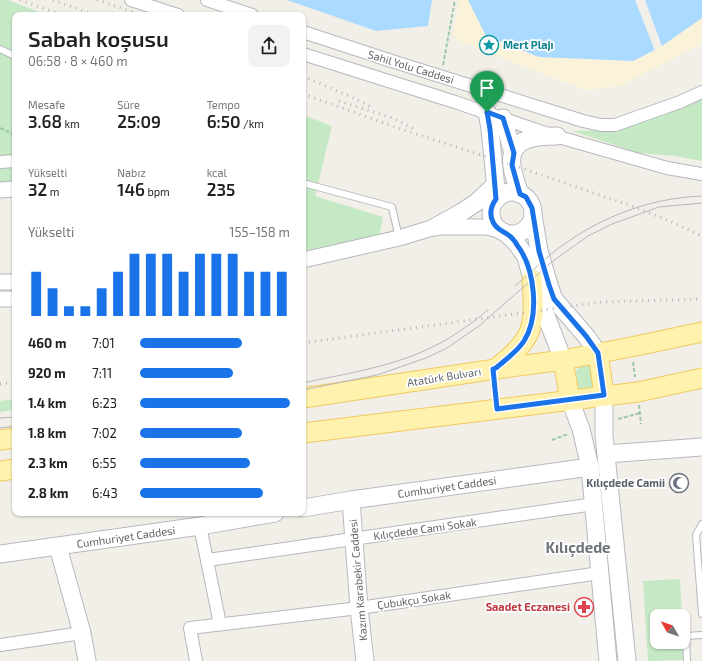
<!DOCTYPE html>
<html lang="tr">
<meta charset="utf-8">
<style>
:root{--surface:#fff;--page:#f2f2f2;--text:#202124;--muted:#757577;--accent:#1a73e8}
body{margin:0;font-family:"Exo 2",sans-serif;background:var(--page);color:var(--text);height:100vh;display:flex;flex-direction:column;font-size:15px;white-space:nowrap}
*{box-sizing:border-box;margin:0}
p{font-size:13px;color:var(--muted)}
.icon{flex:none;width:22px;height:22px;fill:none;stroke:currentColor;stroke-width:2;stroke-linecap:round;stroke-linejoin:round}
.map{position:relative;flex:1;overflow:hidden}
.details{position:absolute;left:12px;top:12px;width:294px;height:504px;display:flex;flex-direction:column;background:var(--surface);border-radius:8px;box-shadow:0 1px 3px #0004}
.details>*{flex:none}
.needle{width:26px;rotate:310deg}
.tools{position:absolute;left:650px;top:609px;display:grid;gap:8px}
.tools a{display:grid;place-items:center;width:40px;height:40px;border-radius:8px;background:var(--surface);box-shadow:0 1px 3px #0004;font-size:20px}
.pin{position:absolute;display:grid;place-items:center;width:34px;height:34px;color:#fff;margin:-41px -17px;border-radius:50% 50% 50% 0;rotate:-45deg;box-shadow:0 0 4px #0007}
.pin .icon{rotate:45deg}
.round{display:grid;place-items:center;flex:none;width:42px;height:42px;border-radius:8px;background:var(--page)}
.overview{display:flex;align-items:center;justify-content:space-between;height:68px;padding:0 16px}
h1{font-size:22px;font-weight:600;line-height:30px}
.metrics{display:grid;grid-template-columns:repeat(3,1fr);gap:6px;height:68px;padding:4px 16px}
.metrics div{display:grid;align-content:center}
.metrics b{font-size:17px;font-weight:600}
.metrics small{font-size:11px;font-weight:400}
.metrics p{font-size:11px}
.chart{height:112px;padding:8px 16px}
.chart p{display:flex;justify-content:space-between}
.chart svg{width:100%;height:72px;margin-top:4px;stroke:var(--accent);stroke-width:6}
ul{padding:0 16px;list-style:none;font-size:13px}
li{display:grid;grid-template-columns:64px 48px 1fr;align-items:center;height:30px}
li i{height:10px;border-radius:5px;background:var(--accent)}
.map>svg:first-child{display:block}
.green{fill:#c5e8c5}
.sand{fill:#fbf3d9}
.water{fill:#aadaff}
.pier{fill:#f1efe8}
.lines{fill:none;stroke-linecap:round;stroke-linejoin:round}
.service-casing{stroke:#b5b8bc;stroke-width:8}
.minor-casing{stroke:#b5b8bc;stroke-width:14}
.tertiary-casing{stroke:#b5b8bc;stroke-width:17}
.secondary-casing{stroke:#b6babf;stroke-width:19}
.primary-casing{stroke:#f2c960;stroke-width:21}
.path{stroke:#9cc7a9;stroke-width:2;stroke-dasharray:4 2;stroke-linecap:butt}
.service{stroke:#fff;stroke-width:6}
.minor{stroke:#fff;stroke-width:12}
.tertiary{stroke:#fff;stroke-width:15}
.secondary{stroke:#fff;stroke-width:17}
.primary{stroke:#fff2af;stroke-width:19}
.tram{stroke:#b6b7b8;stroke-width:1}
.rail{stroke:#b6b7b8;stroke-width:3;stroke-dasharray:1 5;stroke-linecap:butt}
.route-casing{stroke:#fff;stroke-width:8}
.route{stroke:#1a73e8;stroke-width:5}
.labels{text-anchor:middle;stroke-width:3.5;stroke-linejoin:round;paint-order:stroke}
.culture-label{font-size:11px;font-weight:bold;fill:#0d838f;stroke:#fff;text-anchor:start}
.street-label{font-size:11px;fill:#5f6368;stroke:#fff}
.worship-label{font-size:11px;font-weight:bold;fill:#5b616d;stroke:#fff;text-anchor:end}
.health-label{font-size:11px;font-weight:bold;fill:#be3a42;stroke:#fff;text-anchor:end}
.district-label{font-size:15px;font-weight:bold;fill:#70757a;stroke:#fff}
</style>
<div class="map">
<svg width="702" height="661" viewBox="0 0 702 661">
<rect width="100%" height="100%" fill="#f1efe8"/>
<g class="green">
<path d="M 0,0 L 8,0 L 47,15 L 15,15 L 15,184 L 0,185 Z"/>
<path d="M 702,94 L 702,161 L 675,156 L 639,153 L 572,131 L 602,130 Z"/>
<path d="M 303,115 L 332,126 L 315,196 L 383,217 L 379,238 L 303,252 Z"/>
<path d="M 587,365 L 592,365 L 602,386 L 576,392 L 574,372 L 582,366 Z"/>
<path d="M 15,399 L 15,410 L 0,412 L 0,401 Z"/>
<path d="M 680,579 L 682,616 L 657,616 L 657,642 L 683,642 L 683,633 L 685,660 L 648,661 L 643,581 Z"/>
</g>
<path class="sand" d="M 459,0 L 468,0 L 486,35 L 539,57 L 633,61 L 655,51 L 702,18 L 702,44 L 620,86 L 585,90 L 458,41 L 453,33 Z"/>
<g class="water">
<path d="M 287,0 L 432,0 L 428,26 L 376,31 Z"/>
<path d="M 468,0 L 702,0 L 702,18 L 662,46 L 633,61 L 539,57 L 486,36 Z"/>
</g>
<path class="pier" d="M 635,0 L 645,0 L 662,46 L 655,51 Z"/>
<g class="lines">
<defs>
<g id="service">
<path d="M 0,49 L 15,56"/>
<path d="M 303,183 L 392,207 L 399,238"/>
<path d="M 702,614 L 696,535 L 702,524"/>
<path d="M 687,661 L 686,636 L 702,635"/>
</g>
<g id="minor">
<path d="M 131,0 L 178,15"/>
<path d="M 207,0 L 252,15"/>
<path d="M 303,32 L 398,63 L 583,121 L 601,125 L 615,125 L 680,102 L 702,92"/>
<path d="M 303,54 L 455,102 L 548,134 L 667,168 L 702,174"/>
<path d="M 0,162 L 15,161"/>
<path d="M 200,526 L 220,624"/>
<path d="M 208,560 L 594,504"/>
<path d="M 0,645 L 82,633"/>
<path d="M 196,661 L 190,628 L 359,608 L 600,573"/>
</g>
<g id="tertiary">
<path d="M 0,190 L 15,189"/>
<path d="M 303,260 L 399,238 L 435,227 L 486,227 L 499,230"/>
<path d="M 0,282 L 15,282"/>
<path d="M 0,299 L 15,299"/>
</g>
<g id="secondary">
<path d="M 487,112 L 490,129 L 497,199"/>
<path d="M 503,118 L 513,153"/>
<circle cx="512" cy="213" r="21"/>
<path d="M 520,194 C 517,185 513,175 512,166 C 508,137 537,136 557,136"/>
<path d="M 533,214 L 539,251 L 549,285 L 554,299 L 586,336 L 598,353"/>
<path d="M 435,227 L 462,212 L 477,202 L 495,185"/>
<path d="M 507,234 L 517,244 L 526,257 L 532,279 L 563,360"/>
<path d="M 604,395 L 604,435 L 627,661"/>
<path d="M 570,400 L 581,429 L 590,467 L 608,661"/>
<path d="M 606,454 L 702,447"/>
<path d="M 351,500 L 359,608 L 365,661"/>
<path d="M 303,508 L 351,500 L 590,467"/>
<path d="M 58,547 L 82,633 L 87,661"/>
<path d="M 0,554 L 200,526 L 275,513"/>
</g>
<g id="primary">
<path d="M 598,353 L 604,395"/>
<path d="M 563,360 L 570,400"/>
<path d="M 496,369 C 509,357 527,344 531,326 C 535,311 533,294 532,279"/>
<path d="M 303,398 L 496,369 L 563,360 L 631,347 L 702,332"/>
<path d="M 303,433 L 638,392 L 702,378"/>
<path d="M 0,440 L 15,438"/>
<path d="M 0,471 L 15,469"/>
</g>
</defs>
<use href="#service" class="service-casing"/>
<use href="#minor" class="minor-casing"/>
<use href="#tertiary" class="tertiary-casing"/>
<use href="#secondary" class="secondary-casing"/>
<use href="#primary" class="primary-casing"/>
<g class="path">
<path d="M 263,13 L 268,15"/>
<path d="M 443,65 L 455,0"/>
<path d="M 0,128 L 15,135"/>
<path d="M 633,362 L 635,377"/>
<path d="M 494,383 L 496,395"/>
<path d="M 639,405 L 641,424"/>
<path d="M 618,419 L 640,413"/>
<path d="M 552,440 L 568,434"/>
</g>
<use href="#service" class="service"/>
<use href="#minor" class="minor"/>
<use href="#tertiary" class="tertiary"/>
<use href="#secondary" class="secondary"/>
<use href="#primary" class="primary"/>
<g class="tram">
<path d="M 515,286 C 527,276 538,265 550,255 C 593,220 646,198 702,196"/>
<path d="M 303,383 C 343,374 386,368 424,351 C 447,341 469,326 488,310"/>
<path d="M 303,390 L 377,375 L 426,358 L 447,348 L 479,326 L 553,261 L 588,236 L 612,224 L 659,207 L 702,203"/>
<path d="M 0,418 L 15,417"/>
<path d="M 0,428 L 15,426"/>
</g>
<g class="rail">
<path d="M 20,0 L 63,15"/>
<path d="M 53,0 L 95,15"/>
<path d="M 97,0 L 142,15"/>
<path d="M 303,76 L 351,97 L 371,107"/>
<path d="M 303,94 L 401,129 L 512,165 L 629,205 L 672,222 L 702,236"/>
<path d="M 339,101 L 393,118 L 414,129"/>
<path d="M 303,343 L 602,302 L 702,299"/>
<path d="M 0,384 L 15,382"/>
</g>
</g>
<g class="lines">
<defs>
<path id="route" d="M 487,112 L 503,118 L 514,153 L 512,165 L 520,194 L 526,197 L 532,208 L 539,251 L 549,285 L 554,299 L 586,336 L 598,353 L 604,395 L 497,409 L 493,369 L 496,368 C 505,360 517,352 524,341 C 540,316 535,268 517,245 C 515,241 510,236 507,234 C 501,230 496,229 493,222 C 489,214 491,206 496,199 L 490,129 Z"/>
</defs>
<use href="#route" class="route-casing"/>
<use href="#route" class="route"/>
</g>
<defs>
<symbol id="sight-ring" viewBox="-11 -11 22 22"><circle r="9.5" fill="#fff" stroke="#0f9aa8" stroke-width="1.5"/><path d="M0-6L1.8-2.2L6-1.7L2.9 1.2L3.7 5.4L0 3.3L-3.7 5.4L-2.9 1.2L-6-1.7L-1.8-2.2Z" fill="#0f9aa8"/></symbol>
<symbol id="mosque-ring" viewBox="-11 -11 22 22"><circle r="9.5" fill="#fff" stroke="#6b7280" stroke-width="1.5"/><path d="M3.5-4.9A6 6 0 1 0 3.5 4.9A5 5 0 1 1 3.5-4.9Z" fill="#6b7280"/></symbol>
<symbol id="pharmacy-ring" viewBox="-11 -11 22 22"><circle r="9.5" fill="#fff" stroke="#e0444e" stroke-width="1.5"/><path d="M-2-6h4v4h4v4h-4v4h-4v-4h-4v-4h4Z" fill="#e0444e"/></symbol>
</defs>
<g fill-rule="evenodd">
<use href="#sight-ring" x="478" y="34" width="22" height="22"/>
<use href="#mosque-ring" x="668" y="472" width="22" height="22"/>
<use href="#pharmacy-ring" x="573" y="596" width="22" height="22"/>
</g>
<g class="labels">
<g class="culture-label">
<text x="503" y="49">Mert Plajı</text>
</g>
<g class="street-label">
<text transform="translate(411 67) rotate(17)" y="4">Sahil Yolu Caddesi</text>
<text transform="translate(444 377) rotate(-9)" y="4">Atatürk Bulvarı</text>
<text transform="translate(447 487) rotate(-8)" y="4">Cumhuriyet Caddesi</text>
<text transform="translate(425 529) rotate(-8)" y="4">Kılıçdede Cami Sokak</text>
<text transform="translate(126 537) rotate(-8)" y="4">Cumhuriyet Caddesi</text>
<text transform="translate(358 580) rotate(-95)" y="4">Kazım Karabekir Caddesi</text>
<text transform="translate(414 600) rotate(-8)" y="4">Çubukçu Sokak</text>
</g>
<g class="worship-label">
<text x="665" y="487">Kılıçdede Camii</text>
</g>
<g class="health-label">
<text x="570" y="611">Saadet Eczanesi</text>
</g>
<g class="district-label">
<text x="578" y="553">Kılıçdede</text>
</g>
</g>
</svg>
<div class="tools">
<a><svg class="needle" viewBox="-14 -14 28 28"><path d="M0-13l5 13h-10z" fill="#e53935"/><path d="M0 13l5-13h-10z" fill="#757577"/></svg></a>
</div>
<div class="pin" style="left:487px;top:112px;background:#1e9e55"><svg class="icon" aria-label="arrive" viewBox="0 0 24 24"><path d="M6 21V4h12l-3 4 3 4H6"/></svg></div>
<section class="details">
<div class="overview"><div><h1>Sabah koşusu</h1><p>06:58 · 8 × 460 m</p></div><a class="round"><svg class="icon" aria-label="share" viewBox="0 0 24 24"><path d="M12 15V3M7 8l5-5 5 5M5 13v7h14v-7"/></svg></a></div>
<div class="metrics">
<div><p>Mesafe</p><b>3.68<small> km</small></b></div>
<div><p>Süre</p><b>25:09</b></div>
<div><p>Tempo</p><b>6:50<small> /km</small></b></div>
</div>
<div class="metrics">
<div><p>Yükselti</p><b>32<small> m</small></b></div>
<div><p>Nabız</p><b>146<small> bpm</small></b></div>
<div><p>kcal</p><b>235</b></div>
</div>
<div class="chart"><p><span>Yükselti</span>155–158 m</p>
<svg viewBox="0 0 160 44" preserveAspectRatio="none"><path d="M5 44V17M15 44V27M25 44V38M35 44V38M45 44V27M55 44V17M65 44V6M75 44V6M85 44V6M95 44V17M105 44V6M115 44V6M125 44V6M135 44V17M145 44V17M155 44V17"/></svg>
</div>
<ul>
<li><b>460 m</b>7:01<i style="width:68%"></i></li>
<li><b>920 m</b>7:11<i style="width:62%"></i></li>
<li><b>1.4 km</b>6:23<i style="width:100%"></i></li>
<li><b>1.8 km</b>7:02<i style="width:68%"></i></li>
<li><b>2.3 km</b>6:55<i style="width:73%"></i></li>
<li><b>2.8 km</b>6:43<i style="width:82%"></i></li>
</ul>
</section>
</div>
